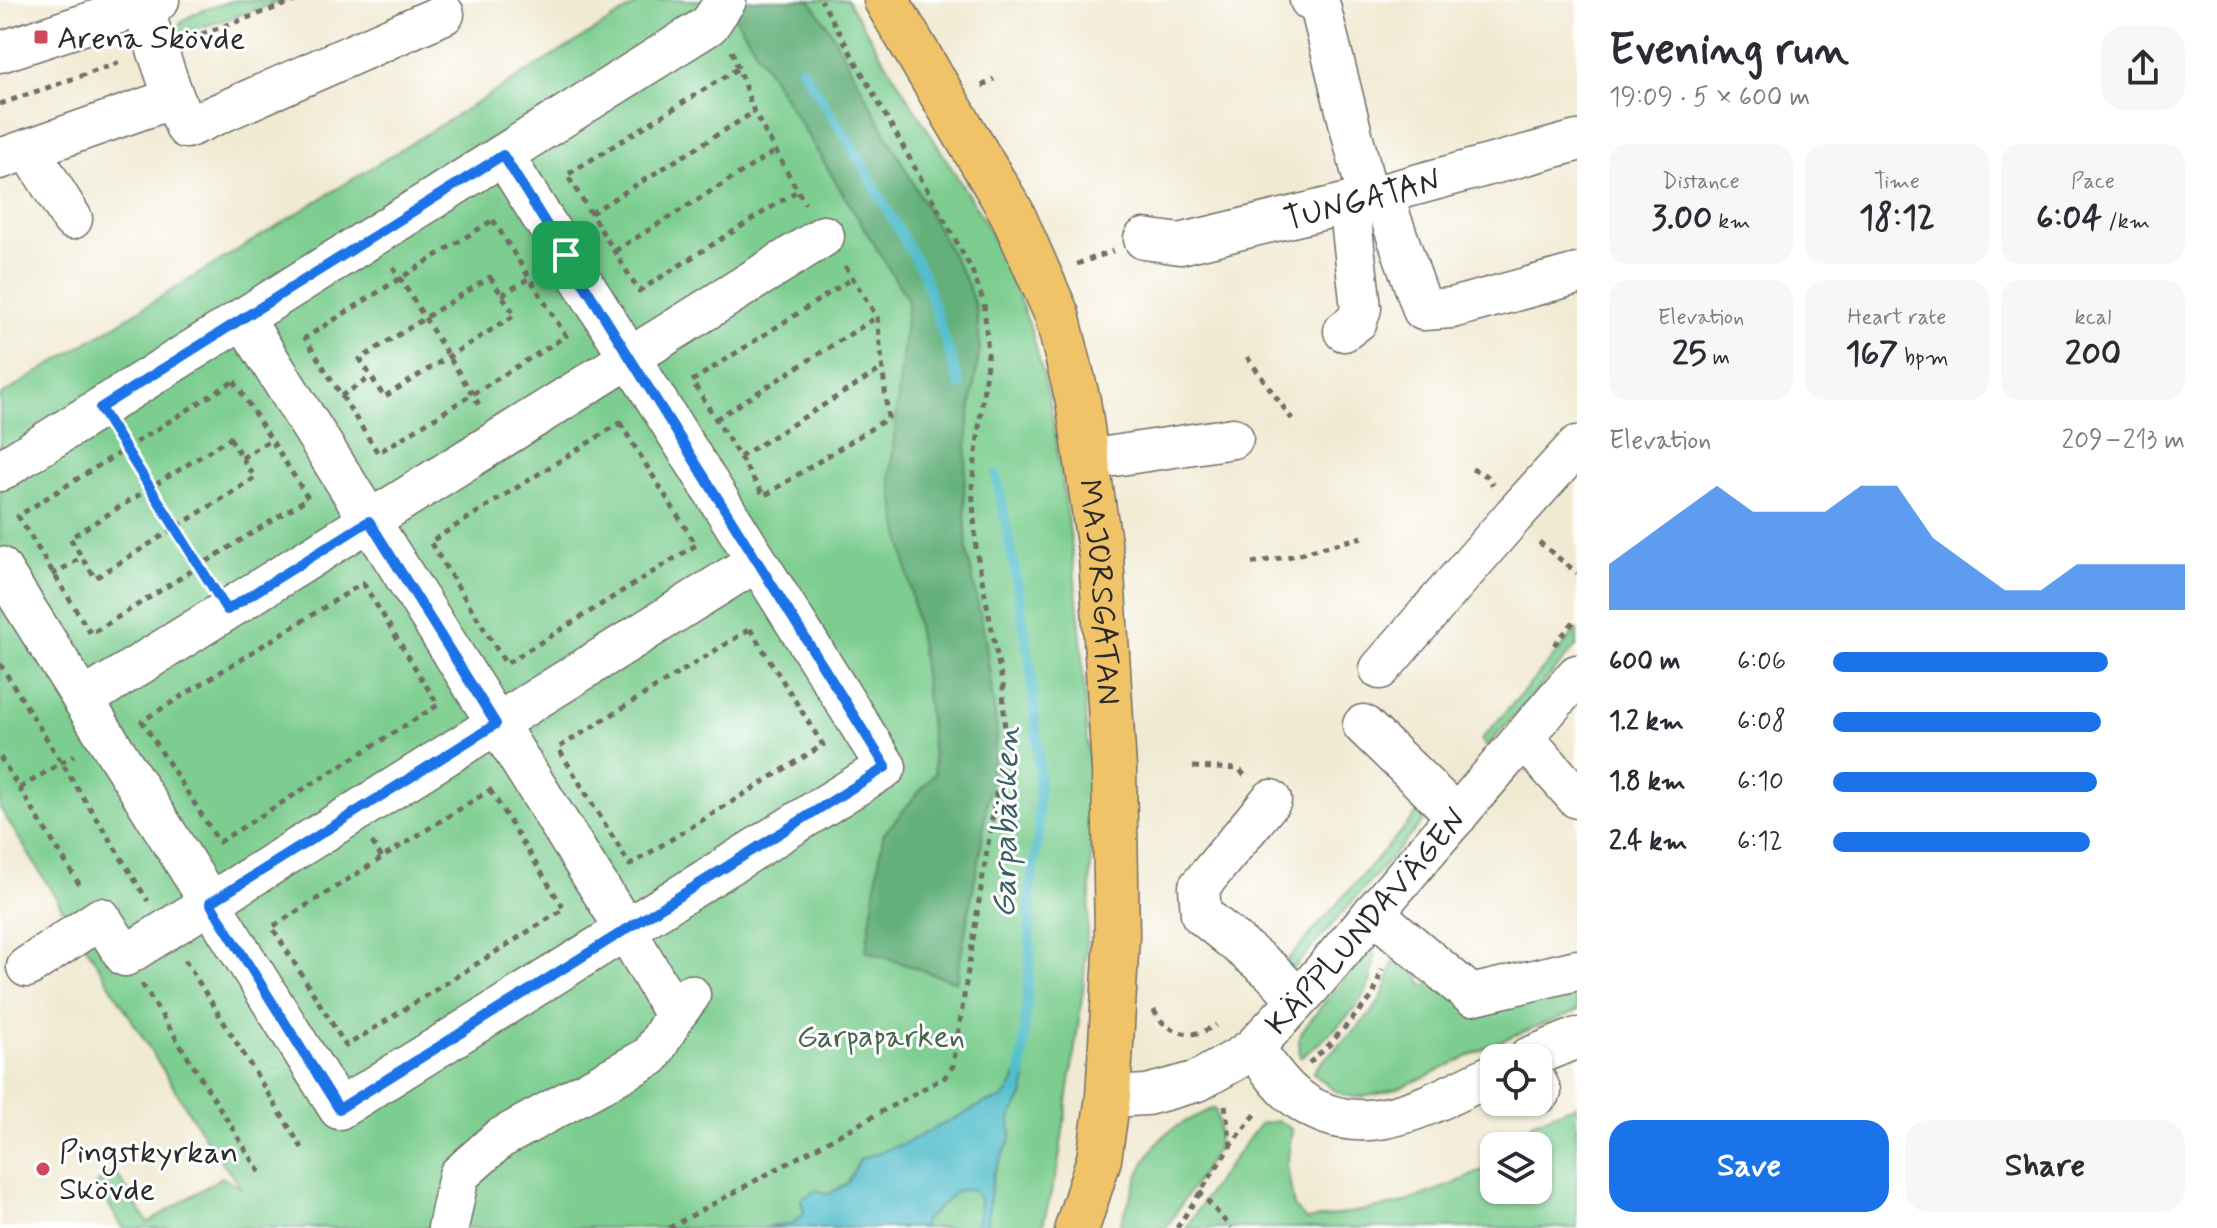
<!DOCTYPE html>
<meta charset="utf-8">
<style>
:root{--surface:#fff;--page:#f7f7f7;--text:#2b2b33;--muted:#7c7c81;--accent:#1a73e8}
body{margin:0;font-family:Mynerve,sans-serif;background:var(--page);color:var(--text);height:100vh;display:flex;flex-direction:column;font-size:30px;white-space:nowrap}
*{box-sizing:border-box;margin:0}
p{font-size:26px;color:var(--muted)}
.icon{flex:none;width:44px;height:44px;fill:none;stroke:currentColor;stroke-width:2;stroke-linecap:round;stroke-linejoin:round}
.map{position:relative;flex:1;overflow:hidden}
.side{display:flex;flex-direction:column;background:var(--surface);width:640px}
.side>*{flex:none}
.tools{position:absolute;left:1480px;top:1044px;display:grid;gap:16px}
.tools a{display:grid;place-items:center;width:72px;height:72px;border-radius:16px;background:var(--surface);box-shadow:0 2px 6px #0004;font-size:40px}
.pin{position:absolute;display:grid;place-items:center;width:68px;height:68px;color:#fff;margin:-34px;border-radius:16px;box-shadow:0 4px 12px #0006}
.round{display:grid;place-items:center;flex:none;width:84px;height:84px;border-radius:24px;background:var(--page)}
.head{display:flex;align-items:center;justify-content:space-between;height:136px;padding:0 32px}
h1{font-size:44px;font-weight:800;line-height:60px}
.stats{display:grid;grid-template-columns:repeat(3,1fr);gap:12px;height:136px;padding:8px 32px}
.stats div{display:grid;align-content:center;border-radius:20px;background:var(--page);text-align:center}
.stats b{font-size:34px;font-weight:800}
.stats small{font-size:22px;font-weight:400}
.stats p{font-size:22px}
.chart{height:224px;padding:16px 32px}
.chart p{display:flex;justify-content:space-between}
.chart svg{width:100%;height:144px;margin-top:8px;fill:var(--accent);opacity:.7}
.button{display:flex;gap:16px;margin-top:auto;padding:16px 32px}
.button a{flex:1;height:92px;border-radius:24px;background:var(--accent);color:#fff;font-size:32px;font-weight:800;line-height:92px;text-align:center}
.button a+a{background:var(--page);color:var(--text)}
ul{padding:0 32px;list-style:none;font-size:26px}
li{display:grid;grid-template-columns:128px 96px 1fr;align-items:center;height:60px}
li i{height:20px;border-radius:10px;background:var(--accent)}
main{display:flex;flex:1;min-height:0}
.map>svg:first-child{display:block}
.green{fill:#7bcd8f;stroke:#537c5d;stroke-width:2}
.forest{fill:#64b07a;stroke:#486e52;stroke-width:2}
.water{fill:#52becc;stroke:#3e747c;stroke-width:2}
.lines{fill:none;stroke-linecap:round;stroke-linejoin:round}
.stream{stroke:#52becc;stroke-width:10}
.minor-casing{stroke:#706e66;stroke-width:43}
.major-casing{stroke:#706e66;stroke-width:47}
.path{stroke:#706e66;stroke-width:5;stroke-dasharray:6 6;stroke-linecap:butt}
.minor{stroke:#fff;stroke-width:40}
.major{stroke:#f1c369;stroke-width:44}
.route-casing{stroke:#fff;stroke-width:16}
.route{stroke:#1a73e8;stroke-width:10}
.poi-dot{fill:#d1495b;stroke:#fff;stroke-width:3}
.labels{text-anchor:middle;stroke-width:6;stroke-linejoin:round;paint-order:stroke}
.poi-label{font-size:32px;fill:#2b2b2b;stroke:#fff;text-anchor:start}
.street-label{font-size:32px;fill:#2b2b2b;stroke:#fff}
.park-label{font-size:32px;fill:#47644e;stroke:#fff}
.water-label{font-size:34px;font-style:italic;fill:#395e63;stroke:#fff}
</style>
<main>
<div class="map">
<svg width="1577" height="1228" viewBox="0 0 1577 1228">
<rect width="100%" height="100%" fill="#fff"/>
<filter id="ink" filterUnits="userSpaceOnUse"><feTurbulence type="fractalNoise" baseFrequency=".0125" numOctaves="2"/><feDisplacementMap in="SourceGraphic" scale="16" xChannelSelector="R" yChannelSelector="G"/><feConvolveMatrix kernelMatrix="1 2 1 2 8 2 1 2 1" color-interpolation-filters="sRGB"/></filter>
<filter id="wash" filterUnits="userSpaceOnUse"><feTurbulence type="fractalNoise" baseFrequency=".006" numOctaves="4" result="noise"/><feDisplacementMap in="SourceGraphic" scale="32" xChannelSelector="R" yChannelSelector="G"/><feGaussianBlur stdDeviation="1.8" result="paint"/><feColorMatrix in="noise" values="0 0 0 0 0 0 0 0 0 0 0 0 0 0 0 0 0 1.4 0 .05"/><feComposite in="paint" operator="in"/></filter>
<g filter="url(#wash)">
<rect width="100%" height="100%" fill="#f1ead3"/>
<g class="green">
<path d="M 235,0 L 286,0 L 172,37 C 182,11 212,8 235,0 Z"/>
<path d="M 644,0 L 847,0 L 982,217 L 1006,265 L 1031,329 L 1050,401 L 1070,533 L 1081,637 L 1087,741 L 1093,791 L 1090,895 L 1083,991 L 1058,1166 L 1042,1228 L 123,1228 L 96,1184 L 115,1171 L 148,1223 L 222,1177 L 241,1188 L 209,1144 L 0,808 L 0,396 Z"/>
<path d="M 1577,630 L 1577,645 L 1487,747 L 1481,740 Z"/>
<path d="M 1425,804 L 1432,811 L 1293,969 L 1285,963 Z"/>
<path d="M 1374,943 C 1377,981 1365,999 1339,1025 C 1326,1037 1315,1048 1300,1057 L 1299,1036 L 1323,1004 Z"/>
<path d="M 1398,946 L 1405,951 L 1424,986 L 1436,979 L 1577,977 L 1577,1011 C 1552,1021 1527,1030 1503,1040 C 1462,1057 1398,1097 1355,1097 C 1339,1097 1325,1083 1313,1073 C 1331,1047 1360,1031 1377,1005 C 1388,988 1392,965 1398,946 Z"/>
<path d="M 1576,1105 L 1577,1228 L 1186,1228 L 1215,1183 L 1260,1124 L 1278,1121 L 1292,1130 L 1287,1166 L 1294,1207 L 1307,1220 L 1401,1204 L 1453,1184 L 1494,1165 L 1494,1190 L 1538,1190 L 1538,1146 L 1535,1146 L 1540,1143 L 1531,1123 Z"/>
<path d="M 1214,1108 C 1220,1121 1219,1135 1217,1149 L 1166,1228 L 1119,1228 C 1133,1194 1141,1150 1174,1128 C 1186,1120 1201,1114 1214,1108 Z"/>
</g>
<path class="forest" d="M 739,0 L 810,0 L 829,28 L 966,281 L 976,308 L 980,347 L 969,420 L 964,490 L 967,552 L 985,638 L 997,732 L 981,846 L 956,982 L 866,951 L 883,835 L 935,773 L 921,648 L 890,478 L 908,300 L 731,10 Z"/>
<path class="water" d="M 1016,1075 L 1026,1078 L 1024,1095 L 1010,1119 L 1011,1139 L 993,1174 L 986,1228 L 974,1228 L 979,1218 L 980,1199 L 972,1189 L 957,1191 L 924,1221 L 922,1228 L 762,1228 L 794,1223 L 804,1213 L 801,1200 L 816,1190 L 828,1194 L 847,1184 L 860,1159 L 906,1143 L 987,1102 C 1005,1101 1011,1091 1016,1075 Z"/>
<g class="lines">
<g class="stream">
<path d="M 802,69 L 849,142 L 923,273 L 960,386"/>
<path d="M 996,475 L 1014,565 L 1030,663 L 1039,761 L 1038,839 L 1030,890 L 1030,958 L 1021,1077"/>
</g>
</g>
</g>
<g filter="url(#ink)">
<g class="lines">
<defs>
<g id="minor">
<path d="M 1310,0 L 1320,6 L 1368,198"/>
<path d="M 142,6 L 174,98 L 186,128 L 444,14"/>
<path d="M 0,52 L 159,0"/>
<path d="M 29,149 L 72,219"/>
<path d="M 0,159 L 174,98"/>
<path d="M 1382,193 L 1423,310 L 1452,308 L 1577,274"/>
<path id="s1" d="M 1144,239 L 1180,244 L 1349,203 L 1577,141"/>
<path d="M 243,318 L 626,930 L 675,1015"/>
<path d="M 1344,331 L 1357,321 L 1361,308 L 1349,203"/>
<path d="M 1087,460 L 1233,438"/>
<path d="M 0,471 L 709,25 L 726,0"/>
<path d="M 0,567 L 339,1109 L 886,767 L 503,155"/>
<path d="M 1380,669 L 1514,515 L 1577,446"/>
<path d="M 83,700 L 824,236"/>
<path d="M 1363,725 L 1457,816"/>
<path d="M 1523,737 L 1577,798"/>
<path d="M 1271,800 L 1199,887 L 1201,914 L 1271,971 L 1298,999"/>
<path d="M 1374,912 L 1395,931 L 1471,995 L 1577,970"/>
<path d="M 27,967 L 101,918 L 125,956 L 757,561"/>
<path d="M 1253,1048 C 1266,1063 1277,1082 1293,1095 C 1360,1149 1429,1104 1494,1074"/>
<path d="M 1528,1058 L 1577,1038"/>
<path d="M 1538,1085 L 1541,1092"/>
<path id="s2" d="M 1108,1097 L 1147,1095 L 1198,1081 L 1237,1059 L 1253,1048 L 1310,987 L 1577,675"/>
<path d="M 448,1228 L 459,1175 L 499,1139 L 651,1056 L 675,1015 L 690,995"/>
</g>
<g id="major">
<path id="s3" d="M 886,0 L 1012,213 L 1057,315 L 1078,401 L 1101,557 L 1114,769 L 1117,936 L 1108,1097 L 1099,1159 L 1077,1228"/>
</g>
</defs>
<use href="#minor" class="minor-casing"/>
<use href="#major" class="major-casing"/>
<g class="path">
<path d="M 190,38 L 298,0"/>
<path d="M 732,51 L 754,112 L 805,204"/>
<path d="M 737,69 L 567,175 L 639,291 L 797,191"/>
<path d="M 982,86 L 994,79"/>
<path d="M 0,104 L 124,61"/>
<path d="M 591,213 L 754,112"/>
<path d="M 493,220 L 566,336 L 378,453 L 305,338 Z"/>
<path d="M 615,251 L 774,152"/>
<path d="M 1077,264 L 1113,251"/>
<path d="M 845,266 L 877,317 L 888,418 L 764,496 L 692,381 L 853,278"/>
<path d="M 393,267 L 481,408"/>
<path d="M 490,277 L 515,315 L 384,397 L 360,359 Z"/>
<path d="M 502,295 L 531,277"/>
<path d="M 1247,357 L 1292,419"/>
<path d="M 234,381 L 308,498 L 91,634 L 18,516 Z"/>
<path d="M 341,396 L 371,377"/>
<path d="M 716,419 L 877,317"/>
<path d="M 620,423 L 696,545 L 506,664 L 430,542 Z"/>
<path d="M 230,438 L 255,478 L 95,578 L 70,538 Z"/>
<path d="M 120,439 L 208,580"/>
<path d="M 740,457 L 883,368"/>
<path d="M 242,458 L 272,439"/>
<path d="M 1472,469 L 1487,476 L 1493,485"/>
<path d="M 1539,542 L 1577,573"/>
<path d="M 1252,563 L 1292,556 L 1362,537"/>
<path d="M 52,575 L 82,557"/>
<path d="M 363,583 L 438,705 L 219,842 L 142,721 Z"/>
<path d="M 750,629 L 823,745 L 630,865 L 558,748 Z"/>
<path d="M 1554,645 L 1577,618"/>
<path d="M 0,664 L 148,901"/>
<path d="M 0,757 L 81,887"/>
<path d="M 1193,767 L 1239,769 L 1245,776"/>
<path d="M 20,788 L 74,755"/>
<path d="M 490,790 L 564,909 L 346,1046 L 272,927 Z"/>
<path d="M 372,842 L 382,858"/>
<path d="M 185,960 L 302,1148"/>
<path d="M 142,984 L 263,1177"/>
<path d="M 1154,1010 C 1160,1025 1180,1037 1197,1033 C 1204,1032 1210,1028 1216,1025"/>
<path d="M 1309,1063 L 1329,1045 L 1373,996 L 1382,969"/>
<path d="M 1225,1105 L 1231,1145"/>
<path d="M 1199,1191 L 1231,1228"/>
<path d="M 669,1228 L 945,1077 L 953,1066 L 1005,736 L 1003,686 L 976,549 L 972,486 L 988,354 L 984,303 L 971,268 L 821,0"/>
<path d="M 1177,1228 L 1231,1145 L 1258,1111"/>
</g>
<use href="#minor" class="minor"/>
<use href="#major" class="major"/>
</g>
</g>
<g class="lines" filter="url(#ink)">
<defs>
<path id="route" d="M 503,155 L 886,767 L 339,1109 L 210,903 L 496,724 L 369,521 L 227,610 L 100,408 Z"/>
</defs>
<use href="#route" class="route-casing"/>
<use href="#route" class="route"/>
</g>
<g class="poi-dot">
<rect x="33" y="29" width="16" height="16" rx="4"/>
<circle cx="43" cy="1169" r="8"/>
</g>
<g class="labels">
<g class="poi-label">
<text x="57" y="48">Arena Skövde</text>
<text x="59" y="1162">Pingstkyrkan<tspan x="59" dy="37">Skövde</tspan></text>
</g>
<g class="street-label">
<text dy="11" stroke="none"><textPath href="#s1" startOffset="224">TUNGATAN</textPath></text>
<text dy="11" stroke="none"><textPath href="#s3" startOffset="640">MAJORSGATAN</textPath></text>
<text dy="11" stroke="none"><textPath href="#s2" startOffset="326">KÄPPLUNDAVÄGEN</textPath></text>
</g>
<g class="park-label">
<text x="881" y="1046">Garpaparken</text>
</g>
<g class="water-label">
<text transform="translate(1004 822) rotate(-89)" y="12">Garpabäcken</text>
</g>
</g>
</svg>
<div class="tools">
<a><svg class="icon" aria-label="locate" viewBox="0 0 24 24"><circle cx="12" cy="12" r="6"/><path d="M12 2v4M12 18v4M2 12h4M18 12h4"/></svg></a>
<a><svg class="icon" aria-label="layers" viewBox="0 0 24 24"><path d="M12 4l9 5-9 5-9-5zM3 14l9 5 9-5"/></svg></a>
</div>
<div class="pin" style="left:566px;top:255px;background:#1e9e55"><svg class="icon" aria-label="arrive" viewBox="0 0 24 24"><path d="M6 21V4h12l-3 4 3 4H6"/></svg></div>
</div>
<section class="side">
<div class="head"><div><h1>Evening run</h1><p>19:09 · 5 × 600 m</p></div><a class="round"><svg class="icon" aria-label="share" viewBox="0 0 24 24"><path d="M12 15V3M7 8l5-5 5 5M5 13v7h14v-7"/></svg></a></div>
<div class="stats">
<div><p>Distance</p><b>3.00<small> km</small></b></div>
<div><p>Time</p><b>18:12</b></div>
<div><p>Pace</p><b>6:04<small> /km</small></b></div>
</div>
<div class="stats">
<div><p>Elevation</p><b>25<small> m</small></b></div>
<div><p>Heart rate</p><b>167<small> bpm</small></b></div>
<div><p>kcal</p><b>200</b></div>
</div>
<div class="chart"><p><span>Elevation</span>209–213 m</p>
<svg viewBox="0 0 160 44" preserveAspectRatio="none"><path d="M0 44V30L10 22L20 14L30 6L40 14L50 14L60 14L70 6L80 6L90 22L100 30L110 38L120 38L130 30L140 30L150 30L160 30V44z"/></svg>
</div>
<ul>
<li><b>600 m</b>6:06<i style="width:78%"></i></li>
<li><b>1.2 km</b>6:08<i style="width:76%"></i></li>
<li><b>1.8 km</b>6:10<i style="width:75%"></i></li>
<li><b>2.4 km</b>6:12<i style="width:73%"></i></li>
</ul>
<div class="button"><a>Save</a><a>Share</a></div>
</section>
</main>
